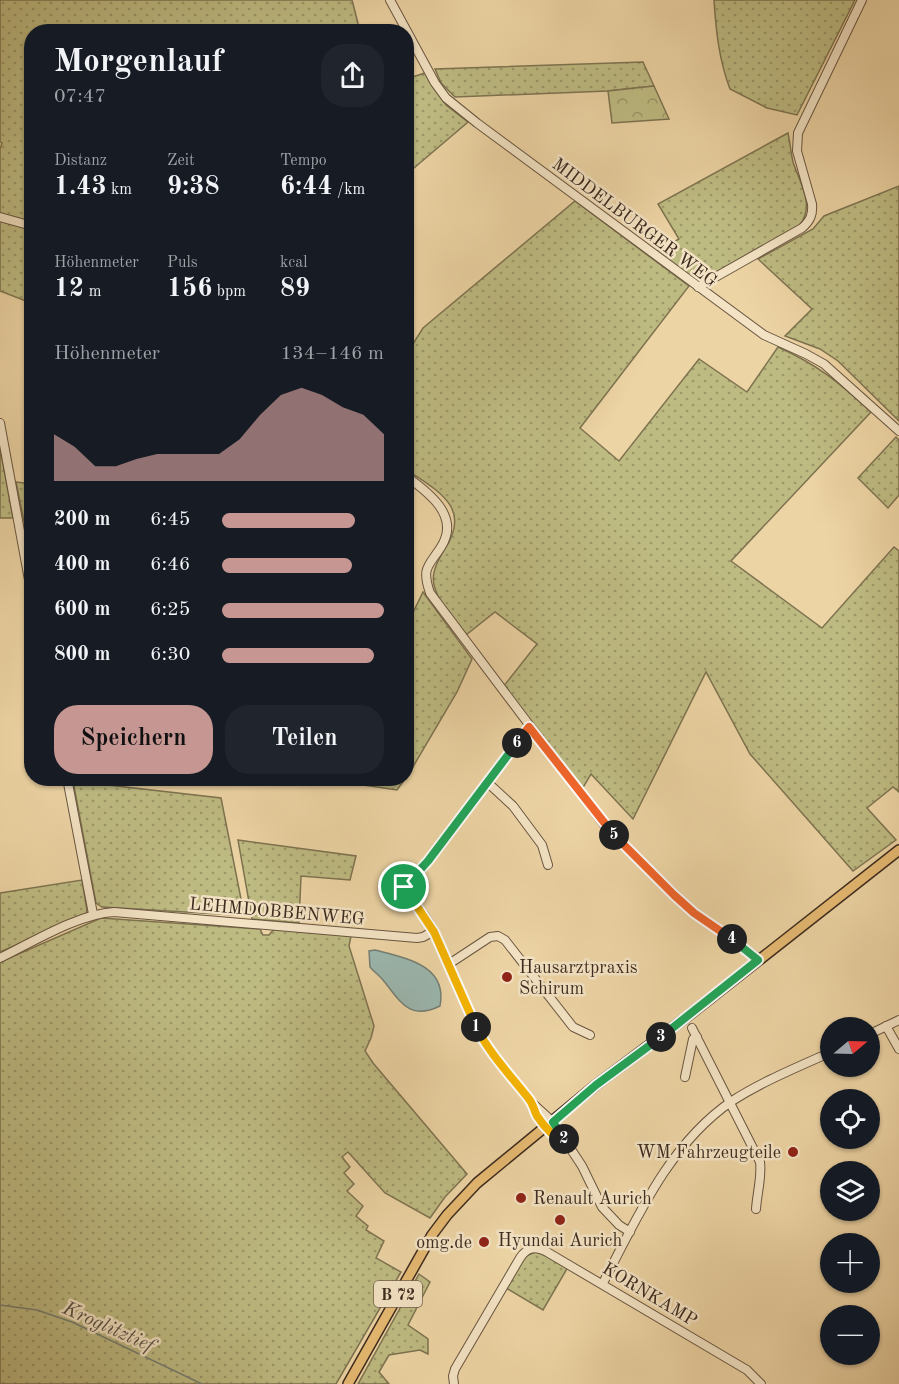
<!DOCTYPE html>
<html lang="de">
<meta charset="utf-8">
<style>
:root{--surface:#171b24;--page:#20242c;--text:#f1f3f6;--muted:#9ea1a6;--accent:#c59692}
body{margin:0;font-family:"Old Standard TT",serif;background:var(--page);color:var(--text);height:100vh;display:flex;flex-direction:column;font-size:22px;white-space:nowrap}
*{box-sizing:border-box;margin:0}
p{font-size:20px;color:var(--muted)}
.icon{flex:none;width:33px;height:33px;fill:none;stroke:currentColor;stroke-width:2;stroke-linecap:round;stroke-linejoin:round}
.map{position:relative;flex:1;overflow:hidden}
.drawer{position:absolute;left:24px;top:24px;width:390px;height:762px;display:flex;flex-direction:column;background:var(--surface);border-radius:24px;box-shadow:0 2px 4px #0004}
.drawer>*{flex:none}
.needle{width:39px;rotate:71deg}
.buttons{position:absolute;left:820px;top:1017px;display:grid;gap:12px}
.buttons a{display:grid;place-items:center;width:60px;height:60px;border-radius:50%;background:var(--surface);box-shadow:0 2px 4px #0004;font-size:30px}
.pin{position:absolute;display:grid;place-items:center;width:51px;height:51px;color:#fff;margin:-26px;border:3px solid #fff;border-radius:50%;box-shadow:0 2px 6px #0007}
.km{position:absolute;width:30px;height:30px;margin:-15px;border-radius:50%;background:#222;color:#fff;font-size:16px;line-height:30px;text-align:center}
.round{display:grid;place-items:center;flex:none;width:63px;height:63px;border-radius:24px;background:var(--page)}
.summary{display:flex;align-items:center;justify-content:space-between;height:102px;padding:0 30px}
h1{font-size:33px;font-weight:700;line-height:45px}
.stats{display:grid;grid-template-columns:repeat(3,1fr);gap:9px;height:102px;padding:6px 30px}
.stats div{display:grid;align-content:center}
.stats b{font-size:26px;font-weight:700}
.stats small{font-size:16px;font-weight:400}
.stats p{font-size:16px}
.chart{height:168px;padding:12px 30px}
.chart p{display:flex;justify-content:space-between}
.chart svg{width:100%;height:108px;margin-top:6px;fill:var(--accent);opacity:.7}
.primary-button{display:flex;gap:12px;margin-top:auto;padding:12px 30px}
.primary-button a{flex:1;height:69px;border-radius:24px;background:var(--accent);color:#111;font-size:24px;font-weight:700;line-height:69px;text-align:center}
.primary-button a+a{background:var(--page);color:var(--text)}
ul{padding:0 30px;list-style:none;font-size:20px}
li{display:grid;grid-template-columns:96px 72px 1fr;align-items:center;height:45px}
li i{height:15px;border-radius:8px;background:var(--accent)}
.map>svg:first-child{display:block}
.grass{fill:url(#grass-dots);stroke:#7e7350;stroke-width:1.5}
.forest{fill:url(#forest-crowns);stroke:#7e7350;stroke-width:1.5}
.water{fill:#9bb7af;stroke:#757f75;stroke-width:1.5}
.lines{fill:none;stroke-linecap:round;stroke-linejoin:round}
.stream{stroke:#757f75;stroke-width:1.5}
.minor-casing{stroke:#695540;stroke-width:10}
.major-casing{stroke:#3d2b1f;stroke-width:12}
.minor{stroke:#f3e3c4;stroke-width:8}
.major{stroke:#e6ba72;stroke-width:9}
.split-1-casing{stroke:#fff;stroke-width:12}
.split-2-casing{stroke:#fff;stroke-width:12}
.split-3-casing{stroke:#fff;stroke-width:12}
.split-4-casing{stroke:#fff;stroke-width:12}
.split-5-casing{stroke:#fff;stroke-width:12}
.split-6-casing{stroke:#fff;stroke-width:12}
.split-7-casing{stroke:#fff;stroke-width:12}
.split-1{stroke:#f5b400;stroke-width:8}
.split-2{stroke:#f5b400;stroke-width:8}
.split-3{stroke:#22a559;stroke-width:8}
.split-4{stroke:#22a559;stroke-width:8}
.split-5{stroke:#f0652b;stroke-width:8}
.split-6{stroke:#f0652b;stroke-width:8}
.split-7{stroke:#22a559;stroke-width:8}
.poi-dot{fill:#8f2418;stroke:#f3e3c4;stroke-width:2}
.labels{text-anchor:middle;stroke-width:5;stroke-linejoin:round;paint-order:stroke}
.shield{fill:#f3e3c4;stroke:#746250;stroke-width:1.5}
.shield-label{font-size:16px;font-weight:bold;fill:#3d2b1f}
.street-label{font-size:18px;fill:#3d2b1f;stroke:#f3e3c4}
.poi-label{font-size:18px;fill:#3d2b1f;stroke:#f3e3c4;text-anchor:start}
.water-label{font-size:20px;font-style:italic;fill:#544e43;stroke:#f3e3c4}
</style>
<div class="map">
<svg width="899" height="1384" viewBox="0 0 899 1384">
<defs>
<pattern id="grass-dots" width="8" height="8" patternUnits="userSpaceOnUse" patternTransform="scale(1.5)"><rect width="8" height="8" fill="#bebb82"/><path d="M2 2h.1M6 6h.1" fill="none" stroke="#9c986a" stroke-width="1.8" stroke-linecap="round"/></pattern>
<pattern id="forest-crowns" width="20" height="18" patternUnits="userSpaceOnUse" patternTransform="scale(1.5)"><rect width="20" height="18" fill="#bebb82"/><path d="M2 6a3 3 0 1 1 6 0M12 15a3 3 0 1 1 6 0" fill="none" stroke="#9c986a"/></pattern>
</defs>
<rect width="100%" height="100%" fill="#edd4a4"/>
<filter id="stains"><feTurbulence type="fractalNoise" baseFrequency=".00333" numOctaves="4"/><feColorMatrix values="0 0 0 0 .2 0 0 0 0 .09 0 0 0 0 .02 0 0 0 .5 -.17"/></filter>
<radialGradient id="worn" r=".72"><stop offset=".6" stop-color="#630" stop-opacity="0"/><stop offset="1" stop-color="#630" stop-opacity=".3"/></radialGradient>
<g class="grass">
<path d="M 0,0 L 352,0 L 360,31 L 32,32 L 31,225 L 0,215 L 0,149 L 2,143 L 0,142 Z"/>
<path d="M 714,0 L 855,0 L 797,115 L 767,108 L 730,89 C 719,60 716,31 714,0 Z"/>
<path d="M 643,62 L 654,86 L 608,91 L 455,97 L 441,83 L 435,69 Z"/>
<path d="M 425,73 L 446,105 L 468,122 L 407,174 L 406,79 Z"/>
<path d="M 788,133 C 790,143 791,153 793,162 C 800,184 815,204 800,225 L 700,282 L 695,281 L 657,251 L 679,239 L 658,204 Z"/>
<path d="M 899,186 L 899,421 L 838,361 L 820,349 L 785,336 L 812,309 L 758,259 L 813,229 L 824,216 Z"/>
<path d="M 575,201 L 689,286 L 580,428 L 619,461 L 699,359 L 747,392 L 778,347 C 818,365 840,383 871,412 L 731,561 L 822,628 L 894,547 L 899,551 L 899,792 L 893,787 L 867,808 L 896,840 L 853,871 L 750,754 L 706,672 L 633,819 L 591,774 L 581,791 L 503,687 L 537,644 L 495,612 L 466,635 C 455,620 438,603 434,585 C 431,572 438,561 444,550 C 473,508 438,491 407,470 L 406,355 L 423,328 Z"/>
<path d="M 0,221 L 31,229 L 31,303 L 0,291 Z"/>
<path d="M 896,437 L 899,440 L 899,495 L 888,508 L 858,478 Z"/>
<path d="M 0,448 L 13,518 L 0,518 Z"/>
<path d="M 16,482 L 31,484 L 31,537 L 27,536 Z"/>
<path d="M 423,592 L 472,659 L 457,692 L 407,777 L 407,625 Z"/>
<path d="M 322,779 L 405,778 L 405,779 L 397,790 Z"/>
<path d="M 73,781 L 221,798 L 243,909 L 235,915 L 102,907 L 96,903 Z"/>
<path d="M 238,840 L 356,856 L 350,880 L 301,876 L 299,923 L 252,919 Z"/>
<path d="M 82,880 L 87,911 L 85,915 L 0,952 L 0,893 Z"/>
<path d="M 101,918 L 260,929 L 263,935 L 269,935 L 274,929 L 351,936 L 349,946 L 374,1026 L 371,1038 L 365,1051 L 373,1063 L 467,1174 L 445,1197 L 430,1218 L 385,1193 L 348,1152 L 342,1157 L 350,1167 L 344,1173 L 354,1184 L 347,1191 L 363,1206 L 356,1216 L 368,1226 L 366,1230 L 384,1241 L 376,1258 L 401,1272 L 336,1384 L 0,1384 L 0,962 Z"/>
<path d="M 537,1251 L 568,1267 L 543,1310 L 506,1288 L 524,1257 Z"/>
<path d="M 419,1274 L 430,1282 L 408,1325 L 428,1339 L 428,1354 L 420,1350 L 389,1355 L 379,1372 L 389,1384 L 358,1384 Z"/>
</g>
<path class="forest" d="M 654,86 L 669,119 L 612,123 L 608,91 Z"/>
<path class="water" d="M 375,950 C 405,958 448,965 440,1006 C 409,1021 401,1002 383,980 C 379,975 374,972 370,967 L 369,951 Z"/>
<g class="lines">
<path class="stream" d="M 0,1305 L 37,1310 L 72,1322 L 202,1384"/>
<defs>
<g id="minor">
<path d="M 390,0 L 435,83 L 446,98 L 477,123 L 764,335 L 806,354 L 824,364 L 899,431"/>
<path d="M 0,217 L 32,226"/>
<path d="M 698,287 L 802,228 C 810,221 813,215 812,204 L 797,151 L 798,133 L 862,0"/>
<path d="M 0,423 L 32,596"/>
<path d="M 406,476 C 428,492 461,516 441,547 C 429,566 421,567 430,593 L 609,831 L 694,913 L 755,956 L 758,960"/>
<path d="M 67,778 L 93,914"/>
<path d="M 487,782 L 513,806 L 542,845 L 548,865"/>
<path d="M 395,878 L 424,915 L 434,931 L 473,1022 L 495,1058 L 531,1102 L 553,1122 L 582,1166 L 602,1207 L 619,1225 L 630,1232"/>
<path d="M 404,887 L 428,861 L 529,727"/>
<path d="M 0,958 C 33,942 78,914 114,912 L 417,938 L 423,937 L 434,931"/>
<path d="M 449,964 L 490,937 L 498,936 L 505,940 L 573,1027 L 590,1035"/>
<path d="M 886,1026 L 899,1049"/>
<path d="M 692,1028 L 760,1162 C 762,1176 757,1194 756,1209"/>
<path d="M 870,1034 L 899,1020"/>
<path d="M 685,1077 L 693,1039 L 697,1037"/>
<path d="M 532,1104 C 540,1120 550,1135 566,1145"/>
<path d="M 603,1283 C 637,1218 669,1144 732,1101 C 763,1081 798,1067 831,1052"/>
<path d="M 454,1384 L 453,1376 L 455,1369 L 520,1258 C 527,1247 535,1246 547,1252 L 747,1370 L 761,1384"/>
</g>
<path id="major" d="M 348,1384 L 432,1235 L 447,1215 L 477,1183 L 596,1085 L 688,1016 L 899,850"/>
</defs>
<use href="#minor" class="minor-casing"/>
<use href="#major" class="major-casing"/>
<use href="#minor" class="minor"/>
<use href="#major" class="major"/>
</g>
<g class="lines">
<defs>
<path id="split-1" d="M 404,887 L 434,932 L 476,1027"/>
<path id="split-2" d="M 476,1027 C 490,1054 510,1075 529,1099 C 533,1104 534,1110 537,1116 C 545,1128 555,1138 567,1145 L 564,1139"/>
<path id="split-3" d="M 564,1139 L 553,1122 L 596,1085 L 661,1037"/>
<path id="split-4" d="M 661,1037 L 758,960 L 732,939"/>
<path id="split-5" d="M 614,835 L 674,895 L 694,913 L 732,939"/>
<path id="split-6" d="M 517,743 L 529,727 L 614,835"/>
<path id="split-7" d="M 404,887 L 428,861 L 517,743"/>
</defs>
<use href="#split-1" class="split-1-casing"/>
<use href="#split-2" class="split-2-casing"/>
<use href="#split-3" class="split-3-casing"/>
<use href="#split-4" class="split-4-casing"/>
<use href="#split-5" class="split-5-casing"/>
<use href="#split-6" class="split-6-casing"/>
<use href="#split-7" class="split-7-casing"/>
<use href="#split-1" class="split-1"/>
<use href="#split-2" class="split-2"/>
<use href="#split-3" class="split-3"/>
<use href="#split-4" class="split-4"/>
<use href="#split-5" class="split-5"/>
<use href="#split-6" class="split-6"/>
<use href="#split-7" class="split-7"/>
</g>
<g class="poi-dot">
<circle cx="507" cy="977" r="6"/>
<circle cx="793" cy="1152" r="6"/>
<circle cx="521" cy="1198" r="6"/>
<circle cx="560" cy="1220" r="6"/>
<circle cx="484" cy="1242" r="6"/>
</g>
<g class="labels">
<rect class="shield" x="374" y="1281" width="48" height="26" rx="4.5"/>
<g class="shield-label">
<text x="398" y="1300">B 72</text>
</g>
<g class="street-label">
<text transform="translate(635 222) rotate(37)" y="6">MIDDELBURGER WEG</text>
<text transform="translate(277 911) rotate(5)" y="6">LEHMDOBBENWEG</text>
<text transform="translate(650 1294) rotate(31)" y="6">KORNKAMP</text>
</g>
<g class="poi-label">
<text x="519" y="973">Hausarztpraxis<tspan x="519" dy="21">Schirum</tspan></text>
<text x="781" y="1158" text-anchor="end">WM Fahrzeugteile</text>
<text x="533" y="1204">Renault Aurich</text>
<text x="560" y="1246" text-anchor="middle">Hyundai Aurich</text>
<text x="472" y="1248" text-anchor="end">omg.de</text>
</g>
<g class="water-label">
<text transform="translate(109 1326) rotate(24)" y="7">Kroglitztief</text>
</g>
</g>
<rect width="100%" height="100%" filter="url(#stains)"/>
<rect width="100%" height="100%" fill="url(#worn)"/>
</svg>
<div class="buttons">
<a><svg class="needle" viewBox="-14 -14 28 28"><path d="M0-13l5 13h-10z" fill="#e53935"/><path d="M0 13l5-13h-10z" fill="#9ea1a6"/></svg></a>
<a><svg class="icon" aria-label="locate" viewBox="0 0 24 24"><circle cx="12" cy="12" r="6"/><path d="M12 2v4M12 18v4M2 12h4M18 12h4"/></svg></a>
<a><svg class="icon" aria-label="layers" viewBox="0 0 24 24"><path d="M12 4l9 5-9 5-9-5zM3 14l9 5 9-5"/></svg></a>
<a>+</a>
<a>−</a>
</div>
<div class="pin" style="left:404px;top:887px;background:#1e9e55"><svg class="icon" aria-label="arrive" viewBox="0 0 24 24"><path d="M6 21V4h12l-3 4 3 4H6"/></svg></div>
<b class="km" style="left:476px;top:1027px">1</b>
<b class="km" style="left:564px;top:1139px">2</b>
<b class="km" style="left:661px;top:1037px">3</b>
<b class="km" style="left:732px;top:939px">4</b>
<b class="km" style="left:614px;top:835px">5</b>
<b class="km" style="left:517px;top:743px">6</b>
<section class="drawer">
<div class="summary"><div><h1>Morgenlauf</h1><p>07:47</p></div><a class="round"><svg class="icon" aria-label="share" viewBox="0 0 24 24"><path d="M12 15V3M7 8l5-5 5 5M5 13v7h14v-7"/></svg></a></div>
<div class="stats">
<div><p>Distanz</p><b>1.43<small> km</small></b></div>
<div><p>Zeit</p><b>9:38</b></div>
<div><p>Tempo</p><b>6:44<small> /km</small></b></div>
</div>
<div class="stats">
<div><p>Höhenmeter</p><b>12<small> m</small></b></div>
<div><p>Puls</p><b>156<small> bpm</small></b></div>
<div><p>kcal</p><b>89</b></div>
</div>
<div class="chart"><p><span>Höhenmeter</span>134–146 m</p>
<svg viewBox="0 0 160 44" preserveAspectRatio="none"><path d="M0 44V25L10 30L20 38L30 38L40 35L50 33L60 33L70 33L80 33L90 27L100 17L110 9L120 6L130 9L140 14L150 17L160 25V44z"/></svg>
</div>
<ul>
<li><b>200 m</b>6:45<i style="width:82%"></i></li>
<li><b>400 m</b>6:46<i style="width:80%"></i></li>
<li><b>600 m</b>6:25<i style="width:100%"></i></li>
<li><b>800 m</b>6:30<i style="width:94%"></i></li>
</ul>
<div class="primary-button"><a>Speichern</a><a>Teilen</a></div>
</section>
</div>
